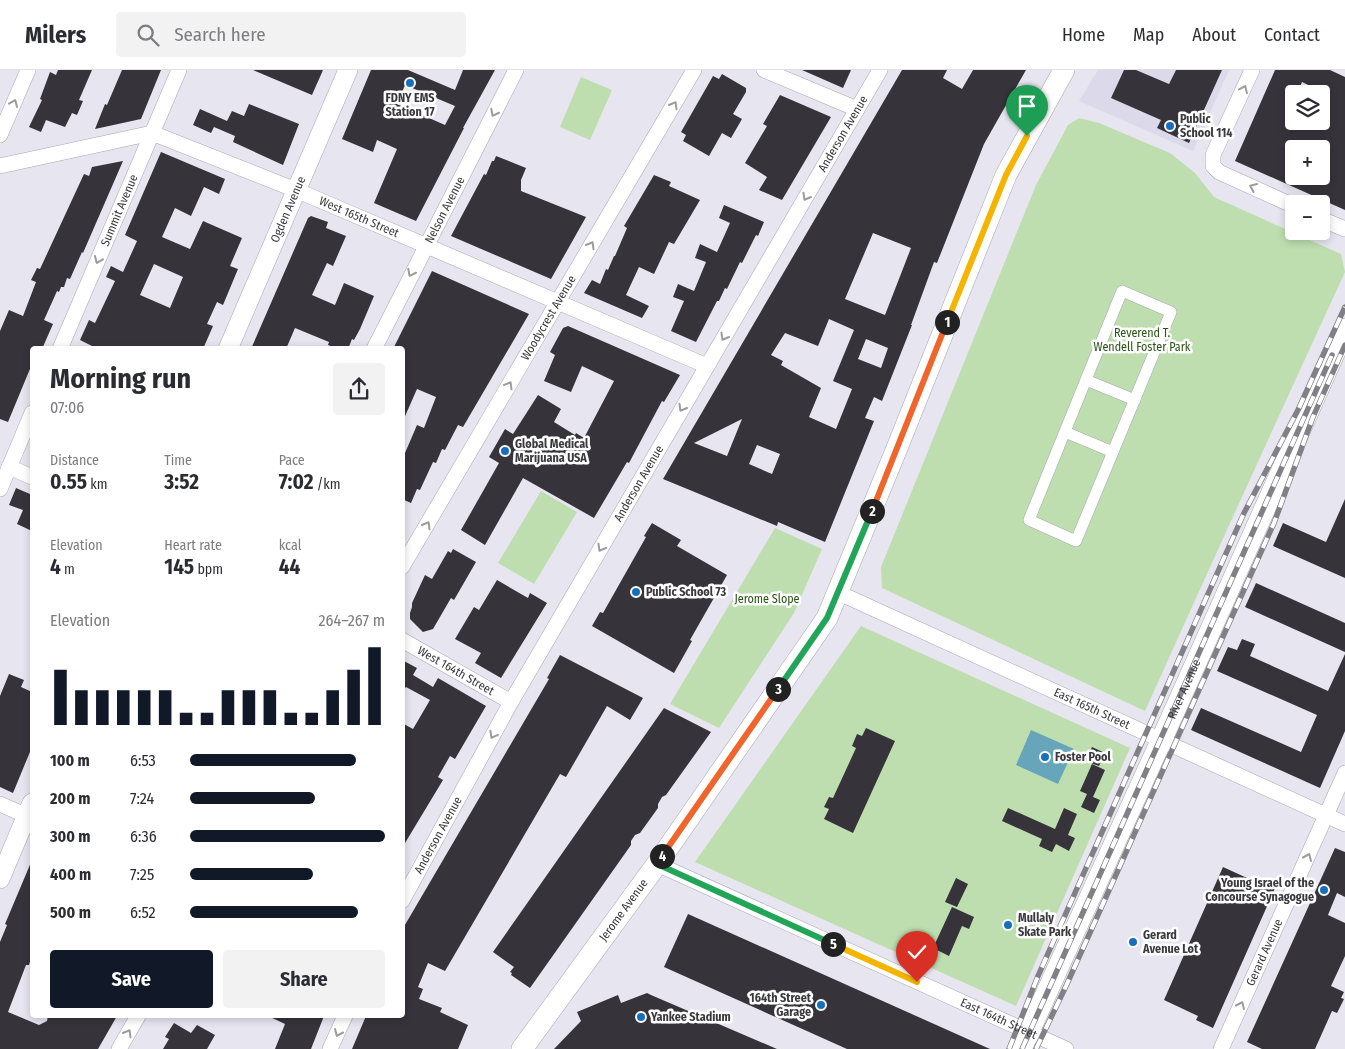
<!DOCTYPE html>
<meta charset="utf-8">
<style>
:root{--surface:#fff;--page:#f2f2f3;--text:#2b2b33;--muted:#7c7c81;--line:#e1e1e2;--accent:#111827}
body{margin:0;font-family:"Fira Sans Condensed",sans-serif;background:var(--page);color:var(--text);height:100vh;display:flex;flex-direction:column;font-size:19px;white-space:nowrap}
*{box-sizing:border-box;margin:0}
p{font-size:16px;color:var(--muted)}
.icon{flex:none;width:28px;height:28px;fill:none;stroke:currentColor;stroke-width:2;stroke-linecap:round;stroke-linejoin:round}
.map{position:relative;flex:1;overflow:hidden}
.side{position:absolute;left:30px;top:276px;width:375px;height:672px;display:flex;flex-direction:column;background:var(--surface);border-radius:5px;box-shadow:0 2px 8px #0003}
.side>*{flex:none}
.tools{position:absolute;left:1285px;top:15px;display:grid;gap:10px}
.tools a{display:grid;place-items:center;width:45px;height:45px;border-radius:5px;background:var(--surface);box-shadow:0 2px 8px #0003;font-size:25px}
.pin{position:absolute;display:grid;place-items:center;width:42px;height:42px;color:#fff;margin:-51px -21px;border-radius:50% 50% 50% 0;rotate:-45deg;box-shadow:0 0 5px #0007}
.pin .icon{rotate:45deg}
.km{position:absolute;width:25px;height:25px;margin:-12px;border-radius:50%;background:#222;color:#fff;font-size:14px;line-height:25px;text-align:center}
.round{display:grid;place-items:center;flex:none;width:52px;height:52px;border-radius:5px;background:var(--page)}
.head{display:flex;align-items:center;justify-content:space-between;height:85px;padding:0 20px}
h1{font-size:28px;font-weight:700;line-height:38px}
.metrics{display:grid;grid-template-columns:repeat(3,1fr);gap:8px;height:85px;padding:5px 20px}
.metrics div{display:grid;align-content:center}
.metrics b{font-size:21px;font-weight:700}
.metrics small{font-size:14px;font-weight:400}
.metrics p{font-size:14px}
.chart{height:140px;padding:10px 20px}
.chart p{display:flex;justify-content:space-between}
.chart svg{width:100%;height:90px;margin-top:5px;stroke:var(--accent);stroke-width:6}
.cta{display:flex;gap:10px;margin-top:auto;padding:10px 20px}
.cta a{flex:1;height:58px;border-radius:5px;background:var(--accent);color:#fff;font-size:20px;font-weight:700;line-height:58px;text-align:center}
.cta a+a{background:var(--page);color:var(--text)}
ul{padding:0 20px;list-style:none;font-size:16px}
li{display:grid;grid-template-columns:80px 60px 1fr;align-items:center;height:38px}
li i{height:12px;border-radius:6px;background:var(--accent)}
header{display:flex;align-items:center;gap:30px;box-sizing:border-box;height:70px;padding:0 25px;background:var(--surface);border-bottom:1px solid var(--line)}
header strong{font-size:24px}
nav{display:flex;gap:28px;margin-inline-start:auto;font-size:18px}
.search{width:350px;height:45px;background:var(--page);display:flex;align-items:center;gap:12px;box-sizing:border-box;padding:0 18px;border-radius:5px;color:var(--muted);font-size:19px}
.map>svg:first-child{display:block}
.built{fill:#dbd9ea}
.green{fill:#bedeb0}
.water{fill:#67a5bb}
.building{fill:#37333b;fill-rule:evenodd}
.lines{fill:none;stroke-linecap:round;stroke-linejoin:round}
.pedestrian-casing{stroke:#a8a6b0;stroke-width:12}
.minor-casing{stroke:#a8a6b0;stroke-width:16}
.tertiary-casing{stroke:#a8a6b0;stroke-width:20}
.secondary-casing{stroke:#a8a6b0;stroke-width:22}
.pedestrian{stroke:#fff;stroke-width:11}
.minor{stroke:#fff;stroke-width:15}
.tertiary{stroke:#fff;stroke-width:19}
.secondary{stroke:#fff;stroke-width:21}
.rail-casing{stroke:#828087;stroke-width:5.5}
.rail{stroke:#fff;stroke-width:4;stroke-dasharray:11;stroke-linecap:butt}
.oneway{stroke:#9c9c9e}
.split-1-casing{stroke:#fff;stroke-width:10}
.split-2-casing{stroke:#fff;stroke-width:10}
.split-3-casing{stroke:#fff;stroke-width:10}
.split-4-casing{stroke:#fff;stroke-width:10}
.split-5-casing{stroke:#fff;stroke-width:10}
.split-6-casing{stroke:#fff;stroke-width:10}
.split-1{stroke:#f5b400;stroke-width:6}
.split-2{stroke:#f0652b;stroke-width:6}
.split-3{stroke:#22a559;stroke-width:6}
.split-4{stroke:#f0652b;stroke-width:6}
.split-5{stroke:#22a559;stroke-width:6}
.split-6{stroke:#f5b400;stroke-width:6}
.poi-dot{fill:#176fbc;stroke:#fff;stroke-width:2}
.labels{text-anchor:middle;stroke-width:5;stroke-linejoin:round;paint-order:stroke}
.poi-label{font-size:12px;font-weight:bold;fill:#3a393d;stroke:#fff;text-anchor:start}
.street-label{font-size:12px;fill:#3a393d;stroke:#fff}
.park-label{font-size:12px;fill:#2c5416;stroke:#fff}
</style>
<header>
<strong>Milers</strong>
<div class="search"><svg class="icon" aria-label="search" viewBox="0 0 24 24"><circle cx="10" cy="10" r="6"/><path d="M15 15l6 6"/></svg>Search here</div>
<nav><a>Home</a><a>Map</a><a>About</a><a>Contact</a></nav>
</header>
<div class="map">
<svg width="1345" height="979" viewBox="0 0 1345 979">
<rect width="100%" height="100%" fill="#e7e5f0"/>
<path class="built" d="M 1098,0 L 1229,0 L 1193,81 L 1079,31 Z"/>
<g class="green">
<path d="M 581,7 L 612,20 L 590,70 L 560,57 Z"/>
<path d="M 1079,48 L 1099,53 L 1170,83 L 1195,103 L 1214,127 L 1341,184 L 1345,202 C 1278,348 1211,494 1145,641 L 882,518 L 881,497 L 1036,115 L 1068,55 Z"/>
<path d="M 541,421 L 577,442 L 534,514 L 498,493 Z"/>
<path d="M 775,458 L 822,479 L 794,543 L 719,658 L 670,634 Z"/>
<path d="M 861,556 L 1130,678 L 1016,936 L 695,792 Z"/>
</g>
<path class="water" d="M 1031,660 L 1074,679 L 1058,714 L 1016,695 Z"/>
<g class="building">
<path d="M 58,0 L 92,0 L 79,30 L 83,31 L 77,45 L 72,43 L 65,57 L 46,50 L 41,62 L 29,57 L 42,30 L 40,29 L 50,2 L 56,5 Z"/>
<path d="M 122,0 L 161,0 L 141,49 L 95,59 L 105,34 L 107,35 Z"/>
<path d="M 253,0 L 323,0 L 312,25 Z"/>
<path d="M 371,0 L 408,0 L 455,20 L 463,0 L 495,0 L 463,58 L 464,58 L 416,151 L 374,133 L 397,79 L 377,70 L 373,82 L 342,69 ZM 405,15 L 455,36 L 445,55 L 397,34 Z"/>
<path d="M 802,0 L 851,0 L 843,18 Z"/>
<path d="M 902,0 L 947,0 L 943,8 L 962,19 L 973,0 L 1026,0 L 984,74 L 937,193 L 934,192 L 911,255 L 912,255 L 882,331 L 874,327 L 865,348 L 874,351 L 825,472 L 778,452 L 777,456 L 663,409 ZM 873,163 L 911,178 L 885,245 L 845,229 ZM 829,249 L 854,260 L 833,311 L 852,319 L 836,359 L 809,347 L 821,318 L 781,295 L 783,291 L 771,285 L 785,263 L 818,276 ZM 866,269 L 888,278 L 881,298 L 858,289 ZM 742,349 L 727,386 L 694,373 ZM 757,375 L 780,384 L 772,404 L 749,394 Z"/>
<path d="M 1124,0 L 1136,0 L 1169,14 L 1176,0 L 1222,0 L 1189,73 L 1157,58 L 1161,50 L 1111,28 Z"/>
<path d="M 1275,0 L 1330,0 L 1345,7 L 1345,140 L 1235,91 ZM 1302,12 L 1321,21 L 1321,51 L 1294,51 L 1294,24 L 1297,24 ZM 1294,79 L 1321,79 L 1321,106 L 1294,106 Z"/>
<path d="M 722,4 L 746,18 L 746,22 L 733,44 L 742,49 L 731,68 L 722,63 L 709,86 L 683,71 L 686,65 L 681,62 L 713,6 L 719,9 Z"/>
<path d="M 780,25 L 831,47 L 782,130 L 759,120 L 767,107 L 745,93 L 767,56 L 763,54 Z"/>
<path d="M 249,34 L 299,54 L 283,95 L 233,72 L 235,66 L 214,57 L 211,63 L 193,55 L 200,39 L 227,51 L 232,41 L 244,46 Z"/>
<path d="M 161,82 L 225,109 L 219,124 L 204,117 L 191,146 L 175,138 L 162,167 L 190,179 L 203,151 L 242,168 L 230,196 L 238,199 L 223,235 L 217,232 L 207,254 L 213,256 L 203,279 L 93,279 L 92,276 L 80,270 L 89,250 L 95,253 L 115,211 L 106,207 L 111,196 L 123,202 L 137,171 L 125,165 ZM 154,194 L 183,207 L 170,238 L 140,225 Z"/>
<path d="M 496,86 L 526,98 L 521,110 L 521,121 L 586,147 L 551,209 L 451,166 L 484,104 L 486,105 L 492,91 L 494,91 Z"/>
<path d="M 123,91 L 83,183 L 82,182 L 70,209 L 67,208 L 64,217 L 61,217 L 59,222 L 57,221 L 53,230 L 44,250 L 53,254 L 42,279 L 32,279 L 32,294 L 8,352 L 0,349 L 0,261 L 9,240 L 23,246 L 36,212 L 31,210 L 37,198 L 40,199 L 84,104 L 89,106 L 92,97 Z"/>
<path d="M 654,105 L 671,112 L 669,116 L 700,130 L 674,174 L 669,172 L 654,204 L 639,197 L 626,225 L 649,236 L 642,248 L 584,223 L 592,210 L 600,214 L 606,199 L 608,200 L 614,186 L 615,186 L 627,158 L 624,156 Z"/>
<path d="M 724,135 L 764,152 L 758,166 L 756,165 L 742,193 L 740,192 L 727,219 L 725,218 L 719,231 L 717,231 L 696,272 L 671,261 L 684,231 L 673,227 L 678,214 L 694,221 L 706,192 L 695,188 L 700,174 L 717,182 L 730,153 L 719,148 Z"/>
<path d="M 311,146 L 328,152 L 326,158 L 346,166 L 333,196 L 327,193 L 312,225 L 335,235 L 344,213 L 374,226 L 360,259 L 354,270 L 352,269 L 348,279 L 337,279 L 328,275 L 329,272 L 295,258 L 286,279 L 251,279 L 308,148 Z"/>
<path d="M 432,201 L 529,244 L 470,345 L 463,357 L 458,355 L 445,380 L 442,379 L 436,393 L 433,392 L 420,420 L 417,419 L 411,433 L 402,429 L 402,382 L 405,383 L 417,355 L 424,358 L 436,327 L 417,319 L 402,353 L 402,279 L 393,279 Z"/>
<path d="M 568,256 L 680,305 L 664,332 L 662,331 L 629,393 L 627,392 L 594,448 L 523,408 L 485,475 L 461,460 L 499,393 L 489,387 L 505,359 L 513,364 L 538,325 L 561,339 L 554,352 L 575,365 L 576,363 L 584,368 L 614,311 L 582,296 L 571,322 L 544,311 L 555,285 L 550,282 L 563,258 Z"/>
<path d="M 16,418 L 30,424 L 32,418 L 32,461 L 17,454 L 23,440 L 9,435 Z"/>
<path d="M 1345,429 L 1345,508 L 1273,476 L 1283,453 L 1326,472 Z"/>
<path d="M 652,453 L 681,470 L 677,476 L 727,505 L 690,570 L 692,571 L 674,603 L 592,556 L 600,542 L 603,543 L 646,467 L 644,466 Z"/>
<path d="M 453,479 L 476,492 L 454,530 L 451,528 L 433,559 L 423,562 L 410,549 L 410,543 L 412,537 L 412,533 L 425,505 L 432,509 L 448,481 L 451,483 Z"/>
<path d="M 497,510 L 528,528 L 530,523 L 547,533 L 501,608 L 475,593 L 481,583 L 455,569 L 474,537 L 479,540 Z"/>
<path d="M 1256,513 L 1345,553 L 1345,582 L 1245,537 Z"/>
<path d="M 1242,569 L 1255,574 L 1250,586 L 1328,621 L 1345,584 L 1345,661 L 1320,718 L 1191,660 L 1201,638 L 1301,682 L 1317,645 L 1217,601 L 1228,577 L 1237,580 Z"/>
<path d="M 560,585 L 643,628 L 630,650 L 607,636 L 566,707 L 560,704 L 445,901 L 428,893 L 418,917 L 423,919 L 419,929 L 442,938 L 440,942 L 468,955 L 458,979 L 352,979 L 366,946 L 402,946 L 402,860 L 549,609 L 547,608 Z"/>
<path d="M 402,590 L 417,598 L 413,605 L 433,617 L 438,608 L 486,636 L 455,689 L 450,686 L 438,707 L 443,710 L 402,778 L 402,653 L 413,659 L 430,630 L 406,617 L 402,622 Z"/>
<path d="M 9,604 L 24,610 L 21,617 L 32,622 L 32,677 L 13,723 L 0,717 L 0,626 Z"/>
<path d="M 664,638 L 711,662 L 666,725 L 662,727 L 658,734 L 658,738 L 640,763 L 635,765 L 631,771 L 631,775 L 530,918 L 511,905 L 512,903 L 510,902 L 514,897 L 493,882 Z"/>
<path d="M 866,658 L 895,671 L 853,763 L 824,749 L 829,739 L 824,737 L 829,727 L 833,728 L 856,678 L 852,676 L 857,664 L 862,666 Z"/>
<path d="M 1092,677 L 1105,683 L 1099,696 L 1085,691 Z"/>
<path d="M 1092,694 L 1105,700 L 1093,727 L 1100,730 L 1094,743 L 1081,737 L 1087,724 L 1080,721 Z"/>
<path d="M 1008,738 L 1055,759 L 1064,738 L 1077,744 L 1068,765 L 1075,768 L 1069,781 L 1056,774 L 1052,782 L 1039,776 L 1042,769 L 1002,751 Z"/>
<path d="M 1335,778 L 1345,782 L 1345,827 L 1337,823 L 1328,845 L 1345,853 L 1345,886 L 1331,916 L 1344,922 L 1341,928 L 1344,929 L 1337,943 L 1332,941 L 1315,979 L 1262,979 L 1247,972 Z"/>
<path d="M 32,790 L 32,885 L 29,895 L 26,895 L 8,942 L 39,955 L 47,951 L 48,946 L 117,946 L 98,979 L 0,979 L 0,872 L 7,855 L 5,854 Z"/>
<path d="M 1223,797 L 1258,813 L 1260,809 L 1276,816 L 1213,958 L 1196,950 L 1198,946 L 1164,930 Z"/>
<path d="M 956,808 L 968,814 L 957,837 L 945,832 Z"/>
<path d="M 952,837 L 974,847 L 969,859 L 962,856 L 949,886 L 933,878 Z"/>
<path d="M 688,844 L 990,979 L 847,979 L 664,897 Z"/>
<path d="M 647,923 L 651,925 L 777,979 L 554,979 L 581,951 L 577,942 L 618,925 L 621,933 Z"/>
<path d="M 268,946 L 324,946 L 311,979 L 275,979 L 285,954 Z"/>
<path d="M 174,953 L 191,963 L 197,955 L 215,965 L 207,979 L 163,979 L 169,969 L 165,967 Z"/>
</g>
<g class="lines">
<defs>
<g id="pedestrian">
<path d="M 1122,221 L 1171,242 L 1076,471 L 1029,450 Z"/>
<path d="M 1086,310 L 1135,330"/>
<path d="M 1065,362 L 1113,382"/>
</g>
<g id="minor">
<path d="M 764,0 L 857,39"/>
<path d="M 1252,0 L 1213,85 L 1213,96 L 1219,102 L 1294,136"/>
<path d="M 0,65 L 28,0"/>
<path id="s1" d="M 0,96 L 152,63 L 296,120 L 707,296"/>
<path d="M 1321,149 L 1345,159"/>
<path id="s2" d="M 60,279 L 179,0"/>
<path id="s3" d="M 374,279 L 516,0"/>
<path d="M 9,397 L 32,407"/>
<path d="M 0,419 L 32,343"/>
<path id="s4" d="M 402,497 L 694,0"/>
<path id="s5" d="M 839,523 L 1345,754"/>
<path id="s6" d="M 402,570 L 511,632"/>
<path d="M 0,734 L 32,748"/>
<path id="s7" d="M 657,794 L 1066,979"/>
<path id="s8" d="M 402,831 L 511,632 L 880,0"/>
<path d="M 119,979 L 138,946"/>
<path d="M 330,979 L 345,946"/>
<path id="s9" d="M 1221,979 L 1345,703"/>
</g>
<g id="tertiary">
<path id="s10" d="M 228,279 L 348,0"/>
<path d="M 0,809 L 32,733"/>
</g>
<g id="secondary">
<path id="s11" d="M 522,979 L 657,794 L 827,548 L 897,378 L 1006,105 L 1064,0"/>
<path id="s12" d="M 1021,979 L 1161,671 L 1345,259"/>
</g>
</defs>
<use href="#pedestrian" class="pedestrian-casing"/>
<use href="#minor" class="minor-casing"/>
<use href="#tertiary" class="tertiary-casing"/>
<use href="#secondary" class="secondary-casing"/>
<use href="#pedestrian" class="pedestrian"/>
<use href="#minor" class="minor"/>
<use href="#tertiary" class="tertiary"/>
<use href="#secondary" class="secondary"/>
<defs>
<g id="rail">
<path d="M 1009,979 L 1038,906 L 1244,443 L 1298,340 L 1345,237"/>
<path d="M 1022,979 L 1332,285"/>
<path d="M 1036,979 L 1066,916 L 1274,453 L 1313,347 L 1345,275"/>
</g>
</defs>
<use href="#rail" class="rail-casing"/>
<use href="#rail" class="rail"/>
</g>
<defs><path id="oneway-chevron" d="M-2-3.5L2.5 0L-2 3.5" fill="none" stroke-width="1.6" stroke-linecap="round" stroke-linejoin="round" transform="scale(1.25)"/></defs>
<g class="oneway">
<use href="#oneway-chevron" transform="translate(1244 19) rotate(-65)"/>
<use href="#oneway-chevron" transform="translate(14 33) rotate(-67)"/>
<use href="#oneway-chevron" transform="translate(674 35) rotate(-60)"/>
<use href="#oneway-chevron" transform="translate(494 43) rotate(117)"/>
<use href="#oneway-chevron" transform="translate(1253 117) rotate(-156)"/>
<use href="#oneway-chevron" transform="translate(806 127) rotate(120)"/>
<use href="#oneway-chevron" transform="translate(591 175) rotate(-60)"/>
<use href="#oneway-chevron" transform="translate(98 190) rotate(113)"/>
<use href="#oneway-chevron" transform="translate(411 203) rotate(117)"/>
<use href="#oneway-chevron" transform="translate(724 267) rotate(120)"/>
<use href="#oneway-chevron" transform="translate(509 315) rotate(-60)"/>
<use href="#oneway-chevron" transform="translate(682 338) rotate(120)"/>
<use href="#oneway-chevron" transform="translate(427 455) rotate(-60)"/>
<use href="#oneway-chevron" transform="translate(601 478) rotate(120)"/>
<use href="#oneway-chevron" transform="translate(493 665) rotate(119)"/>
<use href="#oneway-chevron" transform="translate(1308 787) rotate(-66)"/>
<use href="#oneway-chevron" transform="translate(1241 935) rotate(-66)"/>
<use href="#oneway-chevron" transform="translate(128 963) rotate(-60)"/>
<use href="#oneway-chevron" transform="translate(338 963) rotate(114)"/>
</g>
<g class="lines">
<defs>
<path id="split-1" d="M 947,252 L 1006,105 L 1027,66"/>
<path id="split-2" d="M 872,441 L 947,252"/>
<path id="split-3" d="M 778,619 L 827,548 L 872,441"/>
<path id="split-4" d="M 662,786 L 778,619"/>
<path id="split-5" d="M 662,786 L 657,794 L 833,874"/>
<path id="split-6" d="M 833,874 L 917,912"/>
</defs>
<use href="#split-1" class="split-1-casing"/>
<use href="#split-2" class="split-2-casing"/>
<use href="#split-3" class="split-3-casing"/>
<use href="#split-4" class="split-4-casing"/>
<use href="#split-5" class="split-5-casing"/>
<use href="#split-6" class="split-6-casing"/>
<use href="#split-1" class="split-1"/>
<use href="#split-2" class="split-2"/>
<use href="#split-3" class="split-3"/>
<use href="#split-4" class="split-4"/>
<use href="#split-5" class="split-5"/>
<use href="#split-6" class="split-6"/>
</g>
<g class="poi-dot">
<circle cx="410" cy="13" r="5"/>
<circle cx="1170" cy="56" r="5"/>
<circle cx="505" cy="381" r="5"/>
<circle cx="636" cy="522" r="5"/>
<circle cx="1045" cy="687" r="5"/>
<circle cx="1324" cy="820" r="5"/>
<circle cx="1008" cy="855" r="5"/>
<circle cx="1133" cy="872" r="5"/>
<circle cx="821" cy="935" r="5"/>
<circle cx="641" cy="947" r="5"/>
</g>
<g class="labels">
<g class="poi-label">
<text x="410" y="32" text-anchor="middle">FDNY EMS<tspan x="410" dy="14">Station 17</tspan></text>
<text x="1180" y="53">Public<tspan x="1180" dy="14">School 114</tspan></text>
<text x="515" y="378">Global Medical<tspan x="515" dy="14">Marijuana USA</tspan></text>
<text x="646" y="526">Public School 73</text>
<text x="1055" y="691">Foster Pool</text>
<text x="1314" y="817" text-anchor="end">Young Israel of the<tspan x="1314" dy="14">Concourse Synagogue</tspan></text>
<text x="1018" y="852">Mullaly<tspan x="1018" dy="14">Skate Park</tspan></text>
<text x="1143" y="869">Gerard<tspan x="1143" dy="14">Avenue Lot</tspan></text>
<text x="811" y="932" text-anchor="end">164th Street<tspan x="811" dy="14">Garage</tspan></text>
<text x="651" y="951">Yankee Stadium</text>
</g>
<g class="street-label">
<text dy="4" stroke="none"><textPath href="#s8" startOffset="885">Anderson Avenue</textPath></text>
<text dy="4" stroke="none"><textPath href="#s2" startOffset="151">Summit Avenue</textPath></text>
<text dy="4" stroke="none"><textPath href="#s10" startOffset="152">Ogden Avenue</textPath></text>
<text dy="4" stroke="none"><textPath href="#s3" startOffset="156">Nelson Avenue</textPath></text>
<text dy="4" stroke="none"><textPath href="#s1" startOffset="379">West 165th Street</textPath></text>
<text dy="4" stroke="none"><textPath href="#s4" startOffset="289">Woodycrest Avenue</textPath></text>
<text dy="4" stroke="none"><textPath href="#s8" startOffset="480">Anderson Avenue</textPath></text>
<text dy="4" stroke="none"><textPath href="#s6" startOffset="62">West 164th Street</textPath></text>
<text dy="4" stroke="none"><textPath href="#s12" startOffset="395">River Avenue</textPath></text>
<text dy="4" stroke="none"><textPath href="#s5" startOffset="278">East 165th Street</textPath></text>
<text dy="4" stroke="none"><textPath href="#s8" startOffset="75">Anderson Avenue</textPath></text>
<text dy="4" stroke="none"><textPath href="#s11" startOffset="172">Jerome Avenue</textPath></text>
<text dy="4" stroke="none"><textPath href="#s9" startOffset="106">Gerard Avenue</textPath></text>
<text dy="4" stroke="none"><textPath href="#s7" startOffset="375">East 164th Street</textPath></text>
</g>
<g class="park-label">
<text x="1142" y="267">Reverend T.<tspan x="1142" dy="14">Wendell Foster Park</tspan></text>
<text x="767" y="533">Jerome Slope</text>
</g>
</g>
</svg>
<div class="tools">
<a><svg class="icon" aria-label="layers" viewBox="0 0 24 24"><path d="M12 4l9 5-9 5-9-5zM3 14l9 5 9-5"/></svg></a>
<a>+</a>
<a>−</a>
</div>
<div class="pin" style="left:1027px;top:66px;background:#1e9e55"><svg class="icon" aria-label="arrive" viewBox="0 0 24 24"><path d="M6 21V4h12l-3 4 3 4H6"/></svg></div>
<div class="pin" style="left:917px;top:912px;background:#d93025"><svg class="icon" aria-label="check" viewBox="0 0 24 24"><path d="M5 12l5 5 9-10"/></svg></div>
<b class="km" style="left:947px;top:252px">1</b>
<b class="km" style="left:872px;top:441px">2</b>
<b class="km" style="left:778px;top:619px">3</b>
<b class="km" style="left:662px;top:786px">4</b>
<b class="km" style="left:833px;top:874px">5</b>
<section class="side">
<div class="head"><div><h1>Morning run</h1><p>07:06</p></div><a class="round"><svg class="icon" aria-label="share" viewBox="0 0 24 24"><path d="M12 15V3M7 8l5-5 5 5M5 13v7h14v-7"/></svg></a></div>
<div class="metrics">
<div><p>Distance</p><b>0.55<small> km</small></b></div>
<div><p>Time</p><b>3:52</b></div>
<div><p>Pace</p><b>7:02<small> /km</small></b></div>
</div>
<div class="metrics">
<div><p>Elevation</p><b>4<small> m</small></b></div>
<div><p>Heart rate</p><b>145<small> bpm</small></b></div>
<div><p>kcal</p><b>44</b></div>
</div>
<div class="chart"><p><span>Elevation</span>264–267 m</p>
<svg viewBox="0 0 160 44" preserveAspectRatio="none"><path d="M5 44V17M15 44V27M25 44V27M35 44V27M45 44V27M55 44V27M65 44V38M75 44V38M85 44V27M95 44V27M105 44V27M115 44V38M125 44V38M135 44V27M145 44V17M155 44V6"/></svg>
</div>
<ul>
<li><b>100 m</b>6:53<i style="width:85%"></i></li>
<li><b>200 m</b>7:24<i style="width:64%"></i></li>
<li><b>300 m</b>6:36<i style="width:100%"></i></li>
<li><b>400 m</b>7:25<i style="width:63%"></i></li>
<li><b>500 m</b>6:52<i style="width:86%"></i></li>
</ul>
<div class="cta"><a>Save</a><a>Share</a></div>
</section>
</div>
